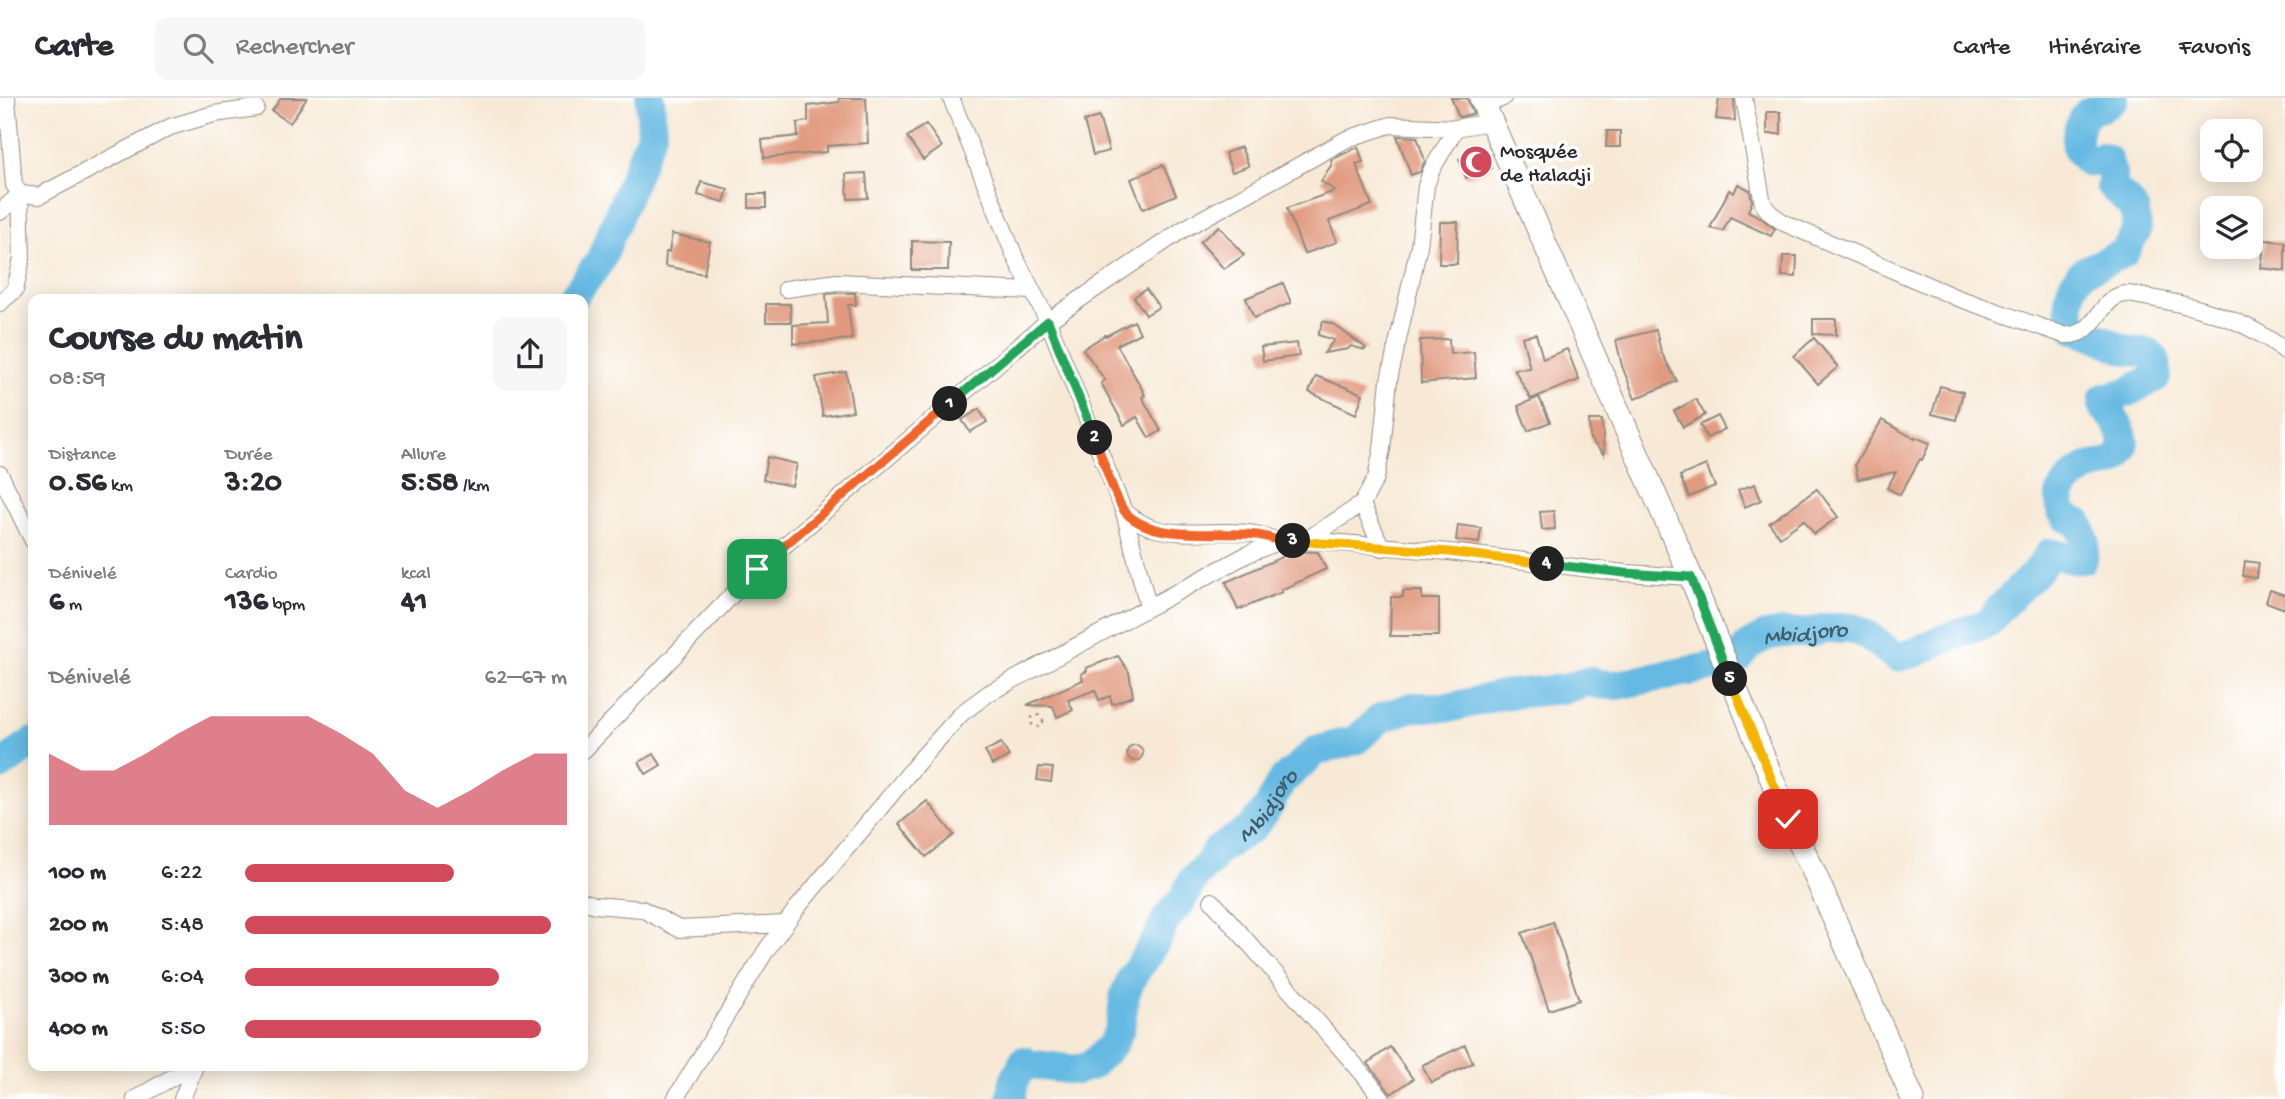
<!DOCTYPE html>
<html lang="fr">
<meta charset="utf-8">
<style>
:root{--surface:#fff;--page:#f7f7f7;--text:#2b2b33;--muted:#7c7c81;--line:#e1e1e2;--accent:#d1495b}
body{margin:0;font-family:"Gochi Hand",sans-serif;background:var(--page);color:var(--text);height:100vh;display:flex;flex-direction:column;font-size:26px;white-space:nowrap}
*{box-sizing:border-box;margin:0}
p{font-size:23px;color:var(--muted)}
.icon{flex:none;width:38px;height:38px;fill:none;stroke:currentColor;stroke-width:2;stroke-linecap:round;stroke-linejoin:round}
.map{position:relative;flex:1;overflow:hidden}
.panel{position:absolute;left:28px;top:196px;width:560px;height:777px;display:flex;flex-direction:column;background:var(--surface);border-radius:14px;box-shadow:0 4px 18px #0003}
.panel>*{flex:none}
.fabs{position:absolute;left:2200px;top:21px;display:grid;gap:14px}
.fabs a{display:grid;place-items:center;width:63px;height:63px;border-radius:14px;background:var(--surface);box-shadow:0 4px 18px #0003;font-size:35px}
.pin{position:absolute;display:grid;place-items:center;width:60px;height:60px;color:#fff;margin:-30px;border-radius:14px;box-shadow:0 4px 10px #0006}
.km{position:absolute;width:35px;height:35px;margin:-18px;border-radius:50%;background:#222;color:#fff;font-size:19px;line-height:35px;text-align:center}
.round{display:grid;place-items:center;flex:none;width:74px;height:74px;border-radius:14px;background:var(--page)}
.head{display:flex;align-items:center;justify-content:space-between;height:119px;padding:0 21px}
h1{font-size:38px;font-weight:800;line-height:52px}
.stats{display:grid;grid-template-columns:repeat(3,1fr);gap:10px;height:119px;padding:7px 21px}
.stats div{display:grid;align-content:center}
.stats b{font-size:30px;font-weight:800}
.stats small{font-size:19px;font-weight:400}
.stats p{font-size:19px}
.chart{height:196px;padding:14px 21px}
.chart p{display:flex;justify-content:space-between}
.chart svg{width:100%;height:126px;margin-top:7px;fill:var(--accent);opacity:.7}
ul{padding:0 21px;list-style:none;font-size:23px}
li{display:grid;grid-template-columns:112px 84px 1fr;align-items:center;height:52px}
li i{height:18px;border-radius:9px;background:var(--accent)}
header{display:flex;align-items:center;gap:42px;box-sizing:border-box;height:98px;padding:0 35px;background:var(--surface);border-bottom:2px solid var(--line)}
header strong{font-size:33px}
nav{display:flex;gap:38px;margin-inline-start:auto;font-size:24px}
.search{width:490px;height:63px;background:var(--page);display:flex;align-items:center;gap:18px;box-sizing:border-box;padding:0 24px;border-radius:14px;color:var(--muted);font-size:26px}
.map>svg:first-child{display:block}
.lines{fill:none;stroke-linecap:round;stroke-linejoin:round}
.river{stroke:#65b9e2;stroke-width:30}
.building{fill:#e19a7f}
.street-casing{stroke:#918a80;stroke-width:18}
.secondary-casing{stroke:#918a80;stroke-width:25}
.path{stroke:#918a80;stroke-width:2.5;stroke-dasharray:2 5;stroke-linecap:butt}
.street{stroke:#fff;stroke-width:16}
.secondary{stroke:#fff;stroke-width:23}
.split-1-casing{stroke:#fff;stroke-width:14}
.split-2-casing{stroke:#fff;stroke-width:14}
.split-3-casing{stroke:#fff;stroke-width:14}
.split-4-casing{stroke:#fff;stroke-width:14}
.split-5-casing{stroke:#fff;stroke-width:14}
.split-6-casing{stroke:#fff;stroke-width:14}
.split-1{stroke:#f0652b;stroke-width:9}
.split-2{stroke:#22a559;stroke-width:9}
.split-3{stroke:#f0652b;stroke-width:9}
.split-4{stroke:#f5b400;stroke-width:9}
.split-5{stroke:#22a559;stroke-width:9}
.split-6{stroke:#f5b400;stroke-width:9}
.labels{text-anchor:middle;stroke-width:7;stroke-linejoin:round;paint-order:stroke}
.poi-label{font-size:21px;fill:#2b2b2b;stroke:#fff;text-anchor:start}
.water-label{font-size:23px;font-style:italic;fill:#3f5d6b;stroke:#fff}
</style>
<header>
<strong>Carte</strong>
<div class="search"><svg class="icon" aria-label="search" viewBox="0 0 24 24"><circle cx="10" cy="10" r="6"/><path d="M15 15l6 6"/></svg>Rechercher</div>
<nav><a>Carte</a><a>Itinéraire</a><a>Favoris</a></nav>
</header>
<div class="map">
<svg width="2285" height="1001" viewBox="0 0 2285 1001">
<rect width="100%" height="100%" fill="#fff"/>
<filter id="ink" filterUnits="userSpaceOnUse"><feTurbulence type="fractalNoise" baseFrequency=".0143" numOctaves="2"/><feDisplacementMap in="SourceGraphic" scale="14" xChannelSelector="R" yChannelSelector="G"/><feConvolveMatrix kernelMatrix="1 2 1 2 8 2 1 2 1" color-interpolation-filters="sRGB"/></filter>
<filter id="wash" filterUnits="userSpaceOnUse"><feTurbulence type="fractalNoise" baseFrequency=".00686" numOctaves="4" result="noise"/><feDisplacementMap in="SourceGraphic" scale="28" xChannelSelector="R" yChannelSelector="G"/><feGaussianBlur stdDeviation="1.57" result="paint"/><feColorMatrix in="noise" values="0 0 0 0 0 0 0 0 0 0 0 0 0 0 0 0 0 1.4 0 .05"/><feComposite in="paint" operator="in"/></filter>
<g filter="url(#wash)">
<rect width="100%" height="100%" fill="#f7e9d6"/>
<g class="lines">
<g class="river">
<path d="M 572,201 L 600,163 L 652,35 L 650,0"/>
<path d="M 0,668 L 33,644"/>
<path id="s1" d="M 1011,1001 L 1014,983 L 1024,963 L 1027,966 L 1076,972 L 1090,968 L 1112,947 L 1120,930 L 1125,896 L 1132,879 L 1157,841 L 1166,821 L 1183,801 L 1194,780 L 1209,765 L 1216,753 L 1252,730 L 1269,708 L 1281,684 L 1316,653 L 1356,642 L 1381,620 L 1412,609 L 1453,609 L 1501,597 L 1562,591 L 1591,583 L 1597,586 L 1616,587 L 1715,568 L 1739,560 L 1749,547 L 1766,538 L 1782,535 L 1809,535 L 1826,530 L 1853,530 L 1870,539 L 1896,559 L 1915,555 L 1938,543 L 1990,524 L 1998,512 L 2039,471 L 2050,455 C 2063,457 2070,463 2083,461 L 2085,443 L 2079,425 L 2067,420 L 2061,412 L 2060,397 C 2067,383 2080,370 2097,367 C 2104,366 2112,366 2117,360 C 2134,344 2114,319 2103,309 L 2104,300 L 2128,294 L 2156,279 C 2156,272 2158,264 2153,258 C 2147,252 2139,255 2131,253 C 2112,249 2095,235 2075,231 C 2066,210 2066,189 2084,173 L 2124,155 L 2137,132 L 2135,114 L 2130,106 L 2111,88 L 2113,79 L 2107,61 L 2101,59 L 2094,64 L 2088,64 L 2077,51 C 2076,37 2079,16 2095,11 C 2103,9 2108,7 2114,0"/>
</g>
</g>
<g id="blocks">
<g class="building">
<path d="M 281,0 L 307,0 L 290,25 L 272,13 Z"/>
<path d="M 839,0 L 866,0 L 868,45 L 827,48 L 827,54 L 764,60 L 762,42 L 798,38 L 797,25 L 808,23 L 808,8 L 839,4 Z"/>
<path d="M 1451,0 L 1467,0 L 1473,16 L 1459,19 Z"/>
<path d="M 1719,0 L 1734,0 L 1735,23 L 1716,21 Z"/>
<rect x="1767" y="14" width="14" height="22"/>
<path d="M 1099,19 L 1109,53 L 1093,57 L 1084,23 Z"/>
<path d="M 926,26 L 942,49 L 923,62 L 907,39 Z"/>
<path d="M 1607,33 L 1620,33 L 1620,49 L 1606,49 Z"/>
<path d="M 1397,38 L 1417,39 L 1425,63 L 1420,74 L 1411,77 Z"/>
<path d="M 1241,49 L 1249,68 L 1232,74 L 1225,55 Z"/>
<path d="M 1358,49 L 1363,64 L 1356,66 L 1372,107 L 1329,123 L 1337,144 L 1304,156 L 1287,110 L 1335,93 L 1321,83 L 1332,66 L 1331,62 Z"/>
<path d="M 1484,52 L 1491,71 L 1466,80 L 1459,61 Z"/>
<path d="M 1163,67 L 1176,97 L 1143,111 L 1131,81 Z"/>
<path d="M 866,75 L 868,100 L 848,101 L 846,76 Z"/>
<path d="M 701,84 L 728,91 L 724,104 L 698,97 Z"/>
<path d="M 1738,86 L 1750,92 L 1752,104 L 1748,113 L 1760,119 L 1775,131 L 1771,138 L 1730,119 L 1723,133 L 1710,130 L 1729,92 L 1734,95 Z"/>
<rect x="749" y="96" width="17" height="14"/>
<path d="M 1440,124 L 1458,124 L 1457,166 L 1439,166 Z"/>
<path d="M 1219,128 L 1244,157 L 1224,171 L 1200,144 Z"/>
<path d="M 672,136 L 710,144 L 704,176 L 665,168 L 666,154 L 669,154 Z"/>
<path d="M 2265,142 L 2285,144 L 2285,173 L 2261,170 Z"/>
<path d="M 912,143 L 949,144 L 948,172 L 912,172 Z"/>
<path d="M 1783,158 L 1797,158 L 1796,179 L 1782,178 Z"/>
<path d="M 1283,185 L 1291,205 L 1254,220 L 1246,200 Z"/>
<path d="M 1146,191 L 1159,209 L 1146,217 L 1134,199 Z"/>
<path d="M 837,195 L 855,195 L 856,207 L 848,207 L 852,241 L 793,246 L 793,227 L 828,225 L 826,196 Z"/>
<path d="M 766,206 L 790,206 L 791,224 L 766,224 Z"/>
<path d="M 1813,221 L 1836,221 L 1836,237 L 1813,236 Z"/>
<path d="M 1134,223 L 1140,235 L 1117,247 L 1137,282 L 1145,297 L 1142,299 L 1161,333 L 1149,340 L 1137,319 L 1124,327 L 1101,285 L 1105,282 L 1083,251 L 1105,237 L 1106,238 Z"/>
<path d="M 1323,223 L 1333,226 L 1366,250 L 1365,252 L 1351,248 L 1348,251 L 1324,255 L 1334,242 L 1318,237 Z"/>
<path d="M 1656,232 L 1661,254 L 1677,283 L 1635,301 L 1622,268 L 1616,242 Z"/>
<path d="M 1536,236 L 1543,261 L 1567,251 L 1579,282 L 1531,301 L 1514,271 L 1530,270 L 1522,239 Z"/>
<path d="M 1814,240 L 1838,269 L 1818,286 L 1794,258 Z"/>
<path d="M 1449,241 L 1450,256 L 1474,254 L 1476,280 L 1421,285 L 1420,242 Z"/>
<path d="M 1297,245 L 1299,258 L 1263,263 L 1261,249 Z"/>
<path d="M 846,274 L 853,313 L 823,318 L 816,279 Z"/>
<path d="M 1316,278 L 1363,296 L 1356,316 L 1309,294 Z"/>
<path d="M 1940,288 L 1963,294 L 1956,322 L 1932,316 Z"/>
<path d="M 1539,299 L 1550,324 L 1528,333 L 1518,308 Z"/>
<path d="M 1696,301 L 1705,317 L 1683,329 L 1674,313 Z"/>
<path d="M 979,311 L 987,324 L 970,334 L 962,322 Z"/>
<path d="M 1718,318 L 1725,331 L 1707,340 L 1700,327 Z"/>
<path d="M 1589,322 L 1602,322 L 1604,357 L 1590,341 Z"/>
<path d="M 1882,322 L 1915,341 L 1915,339 L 1930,345 L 1922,362 L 1920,361 L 1900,397 L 1887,390 L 1896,374 L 1858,381 L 1855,366 Z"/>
<path d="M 767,359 L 797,366 L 792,388 L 763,382 Z"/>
<path d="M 1706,367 L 1715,388 L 1689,399 L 1680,378 Z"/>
<path d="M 1755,386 L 1761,402 L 1745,409 L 1738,392 Z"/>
<path d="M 1817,391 L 1838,419 L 1814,436 L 1804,422 L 1780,439 L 1769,425 Z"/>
<path d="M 1554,413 L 1555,431 L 1542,432 L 1540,414 Z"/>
<path d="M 1458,427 L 1481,430 L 1479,445 L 1456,442 Z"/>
<path d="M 1295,453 L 1318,454 L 1326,471 L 1281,492 L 1282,494 L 1238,512 L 1226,484 Z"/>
<path d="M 2245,463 L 2259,465 L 2256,480 L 2243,478 Z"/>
<path d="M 2270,492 L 2285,497 L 2285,511 L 2266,504 Z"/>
<path d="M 1403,493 L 1422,493 L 1422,501 L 1439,501 L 1439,538 L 1390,538 L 1391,499 L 1403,499 Z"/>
<path d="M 1118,558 L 1129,574 L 1133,598 L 1112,606 L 1110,598 L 1099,602 L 1095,592 L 1068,602 L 1073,612 L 1057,619 L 1053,608 L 1027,607 L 1083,582 L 1081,576 L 1087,573 L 1086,570 Z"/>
<path d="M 1001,645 L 1009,658 L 992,667 L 985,653 Z"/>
<circle cx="1135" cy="655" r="8"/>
<path d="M 654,656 L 661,667 L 646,676 L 639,664 Z"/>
<path d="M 1039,669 L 1053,670 L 1051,684 L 1037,682 Z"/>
<path d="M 927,703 L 954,737 L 926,759 L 899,726 Z"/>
<path d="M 1553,824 L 1579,902 L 1549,912 L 1522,835 Z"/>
<path d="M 1465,947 L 1473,965 L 1431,985 L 1422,967 Z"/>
<path d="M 1390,949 L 1413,981 L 1391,996 L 1368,965 Z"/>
</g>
</g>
</g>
<g filter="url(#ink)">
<use href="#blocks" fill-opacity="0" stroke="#918a80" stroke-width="2"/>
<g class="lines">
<defs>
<g id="street">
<path d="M 7,0 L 14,87 L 20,96 L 39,98 L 170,29 L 214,16 L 256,10"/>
<path d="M 951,0 L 1015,159 L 1048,223 L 1124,414 L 1148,508"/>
<path d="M 1744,0 L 1763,106 L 1770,115 L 1784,125 L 1955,199 L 2064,237 C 2099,240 2098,196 2128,196 C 2183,205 2242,217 2285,253"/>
<path d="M 1484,8 L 1503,0"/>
<path d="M 0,114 L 20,96 L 22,160 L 15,192 L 0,205"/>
<path d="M 786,191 L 837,184 L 1032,193"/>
<path d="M 0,376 L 33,443"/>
<path d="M 1362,406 L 1382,450"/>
<path d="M 1124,414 C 1133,420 1142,427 1153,430 C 1191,442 1244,424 1278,444"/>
<path d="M 1306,442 L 1362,406 L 1376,380 L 1382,351 L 1389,282 L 1419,148 L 1426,88 L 1431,73 L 1456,30"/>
<path d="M 583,653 L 757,471 L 1048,223 L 1182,132 L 1347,41 L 1390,27 L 1456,30 L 1491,24"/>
<path d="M 583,803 L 595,807 L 642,811 L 679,831 L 785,826"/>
<path d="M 1212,803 L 1363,976 L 1382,1001"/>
<path d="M 135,1001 L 192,968"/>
<path d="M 182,1001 L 195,968"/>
<path d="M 675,1001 L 767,851 L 797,810 L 924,657 L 962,615 L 989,595 L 1248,456 L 1278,444 L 1306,442 L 1449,454 L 1625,475 L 1691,479"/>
</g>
<path id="secondary" d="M 1481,0 L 1691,479 L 1788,721 L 1812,770 L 1913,1001"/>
</defs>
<use href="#street" class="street-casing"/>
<use href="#secondary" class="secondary-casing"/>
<circle class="path" cx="1037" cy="623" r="6"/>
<use href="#street" class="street"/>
<use href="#secondary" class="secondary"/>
</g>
</g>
<g class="lines" filter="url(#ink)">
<defs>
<path id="split-1" d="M 757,471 L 950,306"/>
<path id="split-2" d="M 950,306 L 1048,223 L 1095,340"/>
<path id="split-3" d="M 1095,340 C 1101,356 1116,405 1126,415 C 1156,445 1218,432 1257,437 C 1271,439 1278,444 1293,443"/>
<path id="split-4" d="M 1293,443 L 1449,454 L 1547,466"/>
<path id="split-5" d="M 1547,466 L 1625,475 L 1691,479 L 1730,581"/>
<path id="split-6" d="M 1730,581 L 1788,721"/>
</defs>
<use href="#split-1" class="split-1-casing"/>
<use href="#split-2" class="split-2-casing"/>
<use href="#split-3" class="split-3-casing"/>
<use href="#split-4" class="split-4-casing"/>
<use href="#split-5" class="split-5-casing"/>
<use href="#split-6" class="split-6-casing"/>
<use href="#split-1" class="split-1"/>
<use href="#split-2" class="split-2"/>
<use href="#split-3" class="split-3"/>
<use href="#split-4" class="split-4"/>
<use href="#split-5" class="split-5"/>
<use href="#split-6" class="split-6"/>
</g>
<defs>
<symbol id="mosque-disc" viewBox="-11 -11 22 22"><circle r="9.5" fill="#d1495b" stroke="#fff"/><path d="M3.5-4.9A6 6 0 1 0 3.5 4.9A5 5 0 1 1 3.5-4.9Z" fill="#fff"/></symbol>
</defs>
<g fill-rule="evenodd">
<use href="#mosque-disc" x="1457" y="45" width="38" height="38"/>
</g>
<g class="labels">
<g class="poi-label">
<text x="1500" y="59">Mosquée<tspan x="1500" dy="24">de Haladji</tspan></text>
</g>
<g class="water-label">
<text dy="8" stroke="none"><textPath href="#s1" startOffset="1024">Mbidjoro</textPath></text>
<text dy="8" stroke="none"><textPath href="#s1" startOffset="434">Mbidjoro</textPath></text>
</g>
</g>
</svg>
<div class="fabs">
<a><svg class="icon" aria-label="locate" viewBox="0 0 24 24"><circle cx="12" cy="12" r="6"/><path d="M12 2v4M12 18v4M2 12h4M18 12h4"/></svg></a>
<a><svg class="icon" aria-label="layers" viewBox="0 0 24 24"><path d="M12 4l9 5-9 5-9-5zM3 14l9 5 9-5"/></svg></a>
</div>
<div class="pin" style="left:757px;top:471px;background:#1e9e55"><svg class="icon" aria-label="arrive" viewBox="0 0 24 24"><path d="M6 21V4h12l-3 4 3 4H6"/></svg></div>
<div class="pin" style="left:1788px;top:721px;background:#d93025"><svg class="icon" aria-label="check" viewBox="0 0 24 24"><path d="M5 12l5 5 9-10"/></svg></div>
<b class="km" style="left:950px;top:306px">1</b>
<b class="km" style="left:1095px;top:340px">2</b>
<b class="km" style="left:1293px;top:443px">3</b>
<b class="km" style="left:1547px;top:466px">4</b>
<b class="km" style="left:1730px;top:581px">5</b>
<section class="panel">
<div class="head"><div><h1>Course du matin</h1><p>08:59</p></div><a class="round"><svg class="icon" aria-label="share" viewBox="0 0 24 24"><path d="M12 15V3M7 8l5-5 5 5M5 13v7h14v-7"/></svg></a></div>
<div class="stats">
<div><p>Distance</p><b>0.56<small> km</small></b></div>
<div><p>Durée</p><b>3:20</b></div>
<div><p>Allure</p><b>5:58<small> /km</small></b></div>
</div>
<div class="stats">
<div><p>Dénivelé</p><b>6<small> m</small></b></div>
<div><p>Cardio</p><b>136<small> bpm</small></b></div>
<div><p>kcal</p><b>41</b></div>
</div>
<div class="chart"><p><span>Dénivelé</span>62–67 m</p>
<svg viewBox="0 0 160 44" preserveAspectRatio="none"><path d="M0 44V19L10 25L20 25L30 19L40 12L50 6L60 6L70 6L80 6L90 12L100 19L110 32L120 38L130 32L140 25L150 19L160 19V44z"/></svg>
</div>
<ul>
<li><b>100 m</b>6:22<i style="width:65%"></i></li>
<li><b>200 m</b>5:48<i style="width:95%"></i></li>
<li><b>300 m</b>6:04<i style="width:79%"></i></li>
<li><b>400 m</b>5:50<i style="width:92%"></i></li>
</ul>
</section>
</div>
